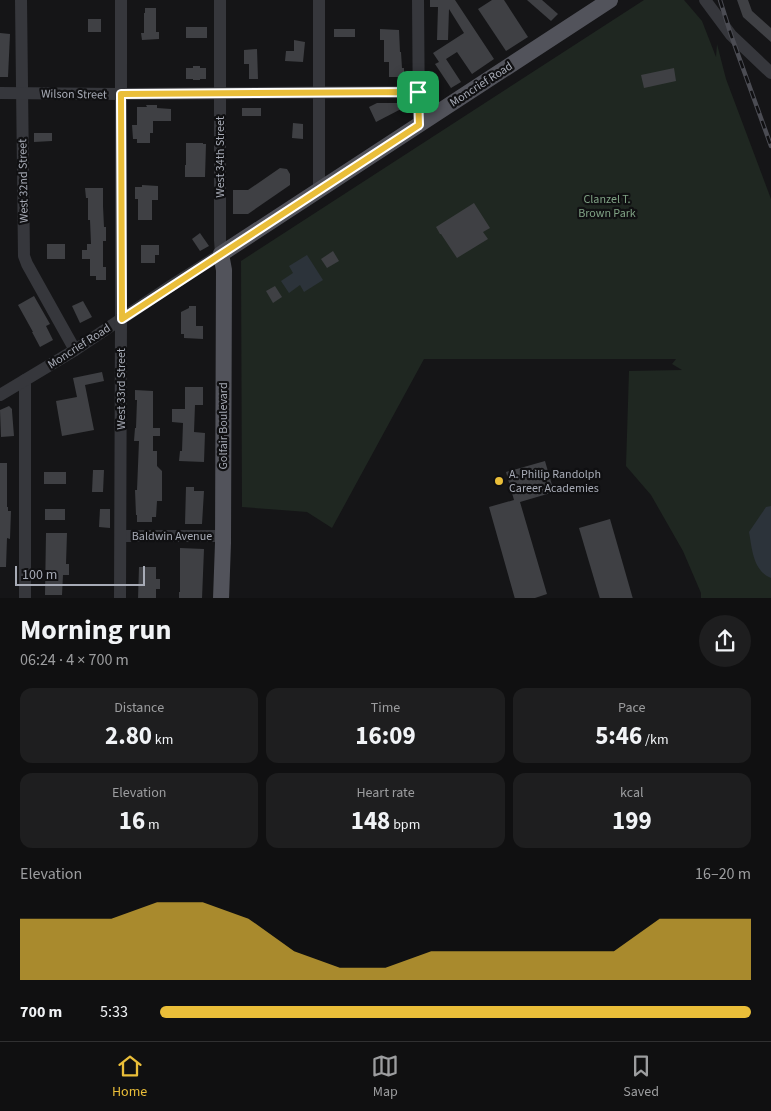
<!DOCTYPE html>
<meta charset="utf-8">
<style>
:root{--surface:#101011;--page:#1e1e1f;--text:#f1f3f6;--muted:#9c9d9f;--line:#303031;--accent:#eabe39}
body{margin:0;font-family:"Source Sans 3",sans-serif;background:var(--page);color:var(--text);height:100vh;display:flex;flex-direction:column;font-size:19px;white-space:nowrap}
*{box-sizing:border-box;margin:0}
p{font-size:16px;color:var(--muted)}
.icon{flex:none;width:28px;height:28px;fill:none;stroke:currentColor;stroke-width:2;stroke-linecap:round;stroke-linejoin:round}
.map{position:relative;height:598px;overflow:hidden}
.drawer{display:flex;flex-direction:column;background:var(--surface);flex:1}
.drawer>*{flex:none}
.scale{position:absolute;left:15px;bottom:12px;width:130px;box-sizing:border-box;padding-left:5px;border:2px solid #a7abb6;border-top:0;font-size:14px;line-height:18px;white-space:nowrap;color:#a7abb6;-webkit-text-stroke:4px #101012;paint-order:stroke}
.pin{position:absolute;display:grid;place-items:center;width:42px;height:42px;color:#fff;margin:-21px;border-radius:10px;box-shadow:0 2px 8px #0006}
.round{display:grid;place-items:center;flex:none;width:52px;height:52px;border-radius:26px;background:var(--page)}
.summary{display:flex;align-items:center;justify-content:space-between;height:85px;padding:0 20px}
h1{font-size:28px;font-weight:700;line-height:38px}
.stats{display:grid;grid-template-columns:repeat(3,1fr);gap:8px;height:85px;padding:5px 20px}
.stats div{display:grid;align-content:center;border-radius:12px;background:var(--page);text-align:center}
.stats b{font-size:25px;font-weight:700}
.stats small{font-size:14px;font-weight:400}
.stats p{font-size:14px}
.chart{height:140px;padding:10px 20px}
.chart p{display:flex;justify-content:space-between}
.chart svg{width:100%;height:90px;margin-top:5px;fill:var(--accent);opacity:.7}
ul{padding:0 20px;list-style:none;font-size:16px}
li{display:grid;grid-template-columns:80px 60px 1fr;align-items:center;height:38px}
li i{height:12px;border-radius:6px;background:var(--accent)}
.menu{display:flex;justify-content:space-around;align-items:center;height:70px;border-top:1px solid var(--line);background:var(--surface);font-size:14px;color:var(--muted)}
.menu a{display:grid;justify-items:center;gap:2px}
.menu .active{color:var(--accent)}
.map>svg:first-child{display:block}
.green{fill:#1f2721}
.water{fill:#2c333a}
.building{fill:#3f4044}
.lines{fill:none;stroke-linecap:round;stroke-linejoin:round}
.minor{stroke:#36373c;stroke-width:12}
.major{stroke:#52535b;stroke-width:16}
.rail-casing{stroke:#4b4c53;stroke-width:4.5}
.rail{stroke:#101012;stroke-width:2.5;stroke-dasharray:8;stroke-linecap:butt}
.route-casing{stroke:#fff;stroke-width:10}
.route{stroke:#eabe39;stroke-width:6}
.poi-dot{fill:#eabe39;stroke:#101012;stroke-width:2}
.labels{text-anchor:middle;stroke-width:4.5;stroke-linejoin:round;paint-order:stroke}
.street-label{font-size:12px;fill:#a7abb6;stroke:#101012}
.park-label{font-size:12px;fill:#7fa184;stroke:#101012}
.poi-label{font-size:12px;fill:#a7abb6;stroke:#101012;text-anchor:start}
</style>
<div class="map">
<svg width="771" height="599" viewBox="0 0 771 599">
<rect width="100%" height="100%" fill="#151517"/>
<path class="green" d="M 644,0 L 684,0 L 702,21 L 716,57 L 717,44 L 726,79 L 771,199 L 771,598 L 701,598 L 701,593 L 683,551 L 651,495 L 626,466 L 629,371 L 682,370 L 672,364 L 676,359 L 424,359 L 332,528 L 307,512 L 242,507 L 241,261 Z"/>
<g class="water">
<path d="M 307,255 L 323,280 L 304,292 L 300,285 L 289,293 L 281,281 L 293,273 L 289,266 Z"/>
<path d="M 771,506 L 771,578 C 753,571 752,548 749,532 L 766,507 Z"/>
</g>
<g class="building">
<path d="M 430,0 L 455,0 L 494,59 L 472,74 L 457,52 L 446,59 L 461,82 L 451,88 L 435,64 L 439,62 L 433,53 L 464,33 L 449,9 L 448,40 L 437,40 L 438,7 L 430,7 Z"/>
<path d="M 492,0 L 504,0 L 528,37 L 506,51 L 478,9 Z"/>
<path d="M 527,0 L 542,0 L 558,14 L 551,21 Z"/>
<path d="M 737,0 L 748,0 L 752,11 L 771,28 L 771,42 L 743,17 Z"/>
<path d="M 145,8 L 156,8 L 156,32 L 159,32 L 159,39 L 142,40 L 141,33 L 144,33 L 144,13 L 145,13 Z"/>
<rect x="88" y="19" width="13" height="13"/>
<rect x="186" y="27" width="21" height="11"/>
<rect x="334" y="29" width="21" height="8"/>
<path d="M 380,29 L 399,30 L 400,52 L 401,52 L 402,68 L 404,68 L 404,76 L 401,76 L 401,77 L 389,77 L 389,62 L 384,62 L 384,40 L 380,40 Z"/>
<path d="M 0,33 L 10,34 L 8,77 L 0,77 Z"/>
<path d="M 294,40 L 305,42 L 303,62 L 285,61 L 286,51 L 294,51 Z"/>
<path d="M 257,49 L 258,79 L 249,79 L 249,64 L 244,64 L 244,50 Z"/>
<path d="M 193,66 L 200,66 L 200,68 L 206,68 L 206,79 L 200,79 L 200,80 L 193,80 L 193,79 L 186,79 L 186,68 L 193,68 Z"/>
<path d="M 674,68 L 676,81 L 644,88 L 641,75 Z"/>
<path d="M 377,103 L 401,103 L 403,108 L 376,122 L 369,107 Z"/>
<path d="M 146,105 L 157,105 L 157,108 L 171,109 L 171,121 L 153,121 L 153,133 L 150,133 L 150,143 L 137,143 L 137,139 L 133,139 L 132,125 L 137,125 L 137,107 L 147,107 Z"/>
<rect x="242" y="108" width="19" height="8"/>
<path d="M 293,123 L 303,124 L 303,139 L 292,138 Z"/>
<path d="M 34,133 L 52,133 L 52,141 L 34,142 Z"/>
<path d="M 186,143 L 203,143 L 203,144 L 206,144 L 205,177 L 185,177 L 185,165 L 186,165 Z"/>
<path d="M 280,168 L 287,169 L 290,174 L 290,185 L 248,214 L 233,214 L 233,190 L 248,190 Z"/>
<path d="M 142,185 L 158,186 L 158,200 L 152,200 L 152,220 L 138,220 L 138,199 L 135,199 L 135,187 L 142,187 Z"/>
<path d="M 85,188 L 103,188 L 103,206 L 104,227 L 106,227 L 106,241 L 103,241 L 103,267 L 106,267 L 106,280 L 96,280 L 96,276 L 90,276 L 90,259 L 82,259 L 82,250 L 87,250 L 87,244 L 91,244 L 90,220 L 88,220 L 88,198 L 86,198 Z"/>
<path d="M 474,203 L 490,228 L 483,232 L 488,239 L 457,258 L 441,234 L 440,234 L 436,227 Z"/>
<path d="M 200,233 L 209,246 L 200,251 L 192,239 Z"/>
<rect x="47" y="244" width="18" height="15"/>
<path d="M 141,245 L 159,245 L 159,255 L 155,255 L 155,263 L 141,263 Z"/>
<path d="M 333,251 L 339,261 L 327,268 L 321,259 Z"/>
<path d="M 275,286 L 282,297 L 273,303 L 266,291 Z"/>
<path d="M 34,296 L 50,324 L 46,326 L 53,340 L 40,347 L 32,332 L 33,332 L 18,305 Z"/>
<path d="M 83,301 L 92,317 L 80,323 L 72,306 Z"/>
<path d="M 189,306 L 196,306 L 196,326 L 203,326 L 203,339 L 184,338 L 184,334 L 181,334 L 181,312 L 189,308 Z"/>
<path d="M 102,372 L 104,381 L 85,385 L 94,430 L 62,436 L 56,401 L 77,397 L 73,378 Z"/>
<path d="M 185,387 L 203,387 L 203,405 L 195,405 L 194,432 L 205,433 L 204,462 L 179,461 L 180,451 L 182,451 L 183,423 L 172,422 L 172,409 L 185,409 Z"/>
<path d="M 135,390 L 153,391 L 153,428 L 160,428 L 160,436 L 153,436 L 153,451 L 157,451 L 157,466 L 162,471 L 162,501 L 157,501 L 156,517 L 152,517 L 152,522 L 137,522 L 137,515 L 136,515 L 135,490 L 137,490 L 139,441 L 134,441 L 135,428 L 136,428 L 137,400 L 135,400 Z"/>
<path d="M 9,406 L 12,409 L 12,411 L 14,436 L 1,437 L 0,410 Z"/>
<path d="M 545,461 L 554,492 L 520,502 L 547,594 L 532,599 L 515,599 L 489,507 L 514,500 L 506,472 Z"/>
<path d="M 0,463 L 7,463 L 7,507 L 8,507 L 8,511 L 11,511 L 10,539 L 7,538 L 6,567 L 0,567 Z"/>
<path d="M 93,470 L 104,470 L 103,492 L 92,492 Z"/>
<rect x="44" y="472" width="22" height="12"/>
<path d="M 186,487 L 194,487 L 194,491 L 204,491 L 202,524 L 185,524 Z"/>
<rect x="45" y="509" width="20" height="11"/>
<path d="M 100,509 L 110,509 L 110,528 L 99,527 Z"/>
<path d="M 610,519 L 633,599 L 600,599 L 579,528 Z"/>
<path d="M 46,533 L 67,533 L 66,564 L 69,564 L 69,575 L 63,575 L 62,595 L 45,595 Z"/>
<path d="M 180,548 L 204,549 L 202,599 L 179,599 L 179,592 L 180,592 Z"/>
<path d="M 139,567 L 156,567 L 156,579 L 160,579 L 160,589 L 156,589 L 156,599 L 138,599 Z"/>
</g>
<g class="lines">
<g class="minor">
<path d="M 21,0 L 24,256 L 27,264 L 75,350"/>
<path d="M 319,0 L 319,190"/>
<path d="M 418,0 L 419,125"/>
<path d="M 705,0 L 731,35 L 771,73"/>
<path d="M 0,93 L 121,94 L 418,92"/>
<path d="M 25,380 L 25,599"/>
<path d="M 0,395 L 75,350 L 172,285 L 221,254 L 220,240 L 220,0"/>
<path d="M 121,536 L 223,536"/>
<path d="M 120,599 L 121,319 L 121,0"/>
</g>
<path class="major" d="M 221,599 L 223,543 L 224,270 L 221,254 L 610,0"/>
<defs>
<path id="rail" d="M 720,0 L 731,35 L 771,146"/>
</defs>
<use href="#rail" class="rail-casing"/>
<use href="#rail" class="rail"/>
</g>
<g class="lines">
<defs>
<path id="route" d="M 418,92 L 419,125 L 122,319 L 121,94 Z"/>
</defs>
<use href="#route" class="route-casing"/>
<use href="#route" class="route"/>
</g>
<circle class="poi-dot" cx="499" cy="481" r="5"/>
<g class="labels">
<g class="street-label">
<text transform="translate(481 84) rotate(-33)" y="4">Moncrief Road</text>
<text transform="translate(74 94) rotate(1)" y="4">Wilson Street</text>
<text transform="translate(220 157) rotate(-90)" y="4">West 34th Street</text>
<text transform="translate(23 181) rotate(-91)" y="4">West 32nd Street</text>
<text transform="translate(79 346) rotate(-33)" y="4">Moncrief Road</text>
<text transform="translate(121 389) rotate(-90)" y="4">West 33rd Street</text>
<text transform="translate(223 426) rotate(-90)" y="4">Golfair Boulevard</text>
<text x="172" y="540">Baldwin Avenue</text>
</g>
<g class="park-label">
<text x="607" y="203">Clanzel T.<tspan x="607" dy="14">Brown Park</tspan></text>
</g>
<g class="poi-label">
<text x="509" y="478">A. Philip Randolph<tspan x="509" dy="14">Career Academies</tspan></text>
</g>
</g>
</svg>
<div class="scale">100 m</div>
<div class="pin" style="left:418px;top:92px;background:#1e9e55"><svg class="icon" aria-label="arrive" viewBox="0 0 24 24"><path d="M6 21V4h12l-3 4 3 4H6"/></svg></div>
</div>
<section class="drawer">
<div class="summary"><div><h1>Morning run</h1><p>06:24 · 4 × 700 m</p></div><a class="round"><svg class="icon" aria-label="share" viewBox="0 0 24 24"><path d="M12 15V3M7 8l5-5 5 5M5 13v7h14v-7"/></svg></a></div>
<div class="stats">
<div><p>Distance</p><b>2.80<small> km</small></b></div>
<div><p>Time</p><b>16:09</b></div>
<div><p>Pace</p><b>5:46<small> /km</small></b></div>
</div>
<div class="stats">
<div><p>Elevation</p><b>16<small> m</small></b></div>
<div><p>Heart rate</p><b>148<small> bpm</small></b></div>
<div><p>kcal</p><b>199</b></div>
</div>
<div class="chart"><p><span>Elevation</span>16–20 m</p>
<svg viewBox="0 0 160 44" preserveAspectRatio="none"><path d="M0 44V14L10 14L20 14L30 6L40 6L50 14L60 30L70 38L80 38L90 30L100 30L110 30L120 30L130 30L140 14L150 14L160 14V44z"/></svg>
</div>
<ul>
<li><b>700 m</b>5:33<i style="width:100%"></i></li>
</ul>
</section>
<nav class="menu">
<a class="active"><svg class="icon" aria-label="home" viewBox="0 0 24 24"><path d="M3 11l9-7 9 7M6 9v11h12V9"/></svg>Home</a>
<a><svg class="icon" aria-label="map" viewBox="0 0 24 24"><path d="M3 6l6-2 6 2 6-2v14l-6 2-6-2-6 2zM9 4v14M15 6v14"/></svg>Map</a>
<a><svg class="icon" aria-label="saved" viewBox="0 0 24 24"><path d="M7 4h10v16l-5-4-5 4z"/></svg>Saved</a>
</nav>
